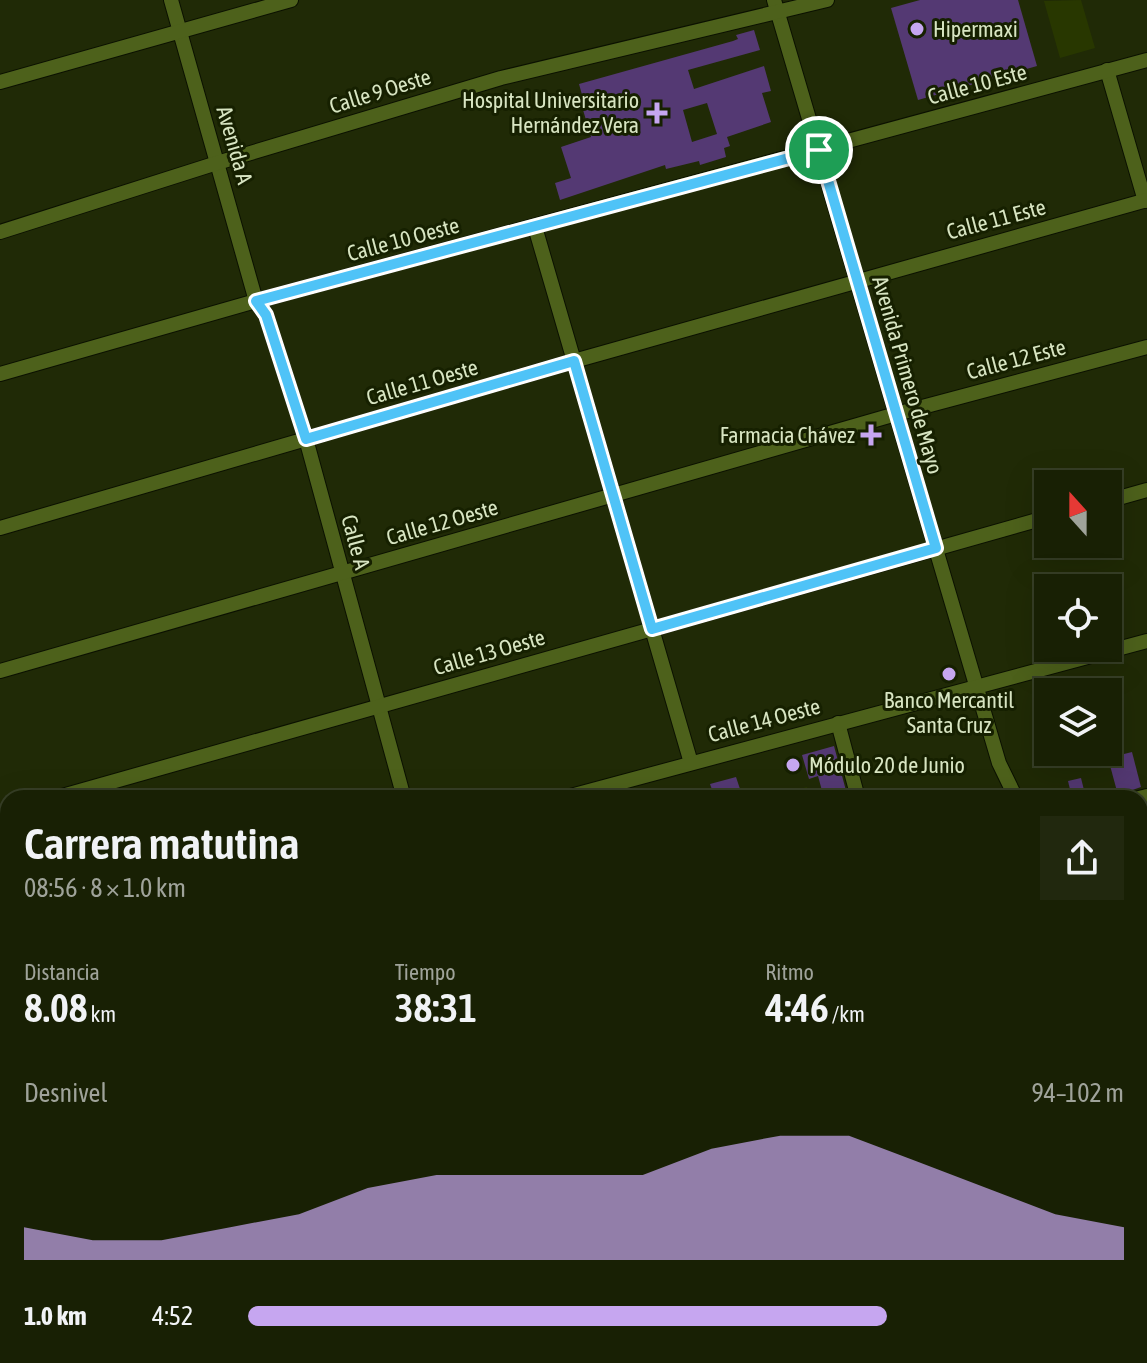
<!DOCTYPE html>
<html lang="es">
<meta charset="utf-8">
<style>
:root{--surface:#182004;--page:#21280e;--text:#f1f3f6;--muted:#9fa39a;--line:#363e26;--accent:#c6a6f0}
body{margin:0;font-family:"Asap Condensed",sans-serif;background:var(--page);color:var(--text);height:100vh;display:flex;flex-direction:column;font-size:30px;white-space:nowrap}
*{box-sizing:border-box;margin:0}
p{font-size:26px;color:var(--muted)}
.icon{flex:none;width:44px;height:44px;fill:none;stroke:currentColor;stroke-width:2;stroke-linecap:round;stroke-linejoin:round}
.map{position:relative;flex:1;overflow:hidden}
.side{position:absolute;left:0px;top:790px;width:1148px;height:574px;display:flex;flex-direction:column;background:var(--surface);border-radius:24px 24px 0 0;box-shadow:0 8px 32px #0002,0 0 0 2px var(--line)}
.side>*{flex:none}
.needle{width:52px;rotate:339deg}
.buttons{position:absolute;left:1034px;top:470px;display:grid;gap:16px}
.buttons a{display:grid;place-items:center;width:88px;height:88px;border-radius:0px;background:var(--surface);box-shadow:0 8px 32px #0002,0 0 0 2px var(--line);font-size:40px}
.pin{position:absolute;display:grid;place-items:center;width:68px;height:68px;color:#fff;margin:-34px;border:4px solid #fff;border-radius:50%;box-shadow:0 2px 8px #0007}
.round{display:grid;place-items:center;flex:none;width:84px;height:84px;border-radius:0px;background:var(--page)}
.summary{display:flex;align-items:center;justify-content:space-between;height:136px;padding:0 24px}
h1{font-size:44px;font-weight:600;line-height:60px}
.figures{display:grid;grid-template-columns:repeat(3,1fr);gap:12px;height:136px;padding:8px 24px}
.figures div{display:grid;align-content:center}
.figures b{font-size:40px;font-weight:600}
.figures small{font-size:22px;font-weight:400}
.figures p{font-size:22px}
.chart{height:224px;padding:16px 24px}
.chart p{display:flex;justify-content:space-between}
.chart svg{width:100%;height:144px;margin-top:8px;fill:var(--accent);opacity:.7}
ul{padding:0 24px;list-style:none;font-size:26px}
li{display:grid;grid-template-columns:128px 96px 1fr;align-items:center;height:60px}
li i{height:20px;border-radius:10px;background:var(--accent)}
.map>svg:first-child{display:block}
.green{fill:#283700}
.lines{fill:none;stroke-linecap:round;stroke-linejoin:round}
.stream{stroke:#235f58;stroke-width:4}
.building{fill:#543973;fill-rule:evenodd}
.minor-casing{stroke:#0b1101;stroke-width:16}
.major-casing{stroke:#0b1101;stroke-width:20}
.minor{stroke:#4d611b;stroke-width:14}
.major{stroke:#945f54;stroke-width:18}
.route-casing{stroke:#fff;stroke-width:16}
.route{stroke:#4fc3f7;stroke-width:10}
.poi-dot{fill:#c6a6f0;stroke:#162000;stroke-width:3}
.labels{text-anchor:middle;stroke-width:6;stroke-linejoin:round;paint-order:stroke}
.poi-label{font-size:22px;fill:#d8e5c2;stroke:#162000;text-anchor:start}
.street-label{font-size:22px;fill:#d8e5c2;stroke:#162000}
</style>
<div class="map">
<svg width="1147" height="1363" viewBox="0 0 1147 1363">
<rect width="100%" height="100%" fill="#202a06"/>
<g class="green">
<path d="M 1081,0 L 1095,48 L 1060,58 L 1044,1 Z"/>
<path d="M 807,787 L 810,798 L 765,798 Z"/>
<path d="M 0,1045 L 8,1055 L 8,1087 L 0,1088 Z"/>
</g>
<g class="lines">
<g class="stream">
<path d="M 1140,811 L 1147,809"/>
<path d="M 0,1123 L 8,1122"/>
<path d="M 1140,1271 L 1147,1300"/>
</g>
</g>
<g class="building">
<path d="M 920,0 L 1018,0 L 1037,66 L 918,100 L 891,8 Z"/>
<path d="M 754,30 L 760,50 L 688,70 L 694,89 L 764,66 L 771,91 L 762,93 L 771,122 L 727,137 L 730,146 L 724,148 L 726,157 L 700,165 L 699,161 L 666,169 L 665,165 L 560,200 L 555,183 L 571,178 L 561,147 L 591,137 L 581,103 L 584,102 L 579,84 L 733,41 L 738,39 L 736,35 ZM 707,103 L 717,134 L 692,142 L 683,110 Z"/>
<path d="M 834,746 L 848,798 L 824,798 L 818,776 L 809,779 L 802,755 Z"/>
<path d="M 1132,752 L 1141,787 L 1118,795 L 1108,758 Z"/>
<path d="M 736,777 L 743,798 L 715,798 L 710,784 Z"/>
<path d="M 1081,778 L 1086,798 L 1072,798 L 1068,781 Z"/>
</g>
<g class="lines">
<defs>
<g id="minor">
<path d="M 171,0 L 256,301 L 266,315 L 306,439 L 404,798"/>
<path d="M 774,0 L 999,763 L 1016,798"/>
<path d="M 1107,70 L 1145,201"/>
<path d="M 0,82 L 291,0"/>
<path d="M 535,227 L 691,763"/>
<path d="M 0,232 L 217,163 L 501,78 L 827,0"/>
<path d="M 0,374 L 256,301 L 1147,60"/>
<path d="M 1108,501 L 1147,490"/>
<path d="M 0,528 L 574,361 L 1147,200"/>
<path d="M 0,671 L 896,414 L 1147,347"/>
<path d="M 838,723 L 858,798"/>
<path d="M 55,798 L 1048,517"/>
<path d="M 563,798 L 1147,641"/>
<path d="M 1139,798 L 1147,796"/>
<path d="M 0,814 L 8,811"/>
<path d="M 1140,837 L 1147,835"/>
<path d="M 1140,942 L 1147,940"/>
<path d="M 0,957 L 8,955"/>
<path d="M 0,1030 L 8,1044"/>
<path d="M 1140,1087 L 1147,1085"/>
<path d="M 0,1260 L 8,1258"/>
<path d="M 452,1356 L 454,1363"/>
<path d="M 712,1356 L 714,1363"/>
<path d="M 860,1356 L 862,1363"/>
<path d="M 134,1363 L 158,1356"/>
<path d="M 651,1363 L 676,1356"/>
</g>
<g id="major">
<path d="M 0,1096 L 8,1095"/>
<path d="M 0,1148 L 8,1147"/>
<path d="M 1140,1209 L 1147,1236"/>
<path d="M 1140,1316 L 1147,1315"/>
<path d="M 1140,1334 L 1146,1363"/>
</g>
</defs>
<use href="#minor" class="minor-casing"/>
<use href="#major" class="major-casing"/>
<use href="#minor" class="minor"/>
<use href="#major" class="major"/>
</g>
<g class="lines">
<defs>
<path id="route" d="M 819,150 L 936,548 L 652,629 L 574,361 L 306,439 L 266,315 L 256,301 Z"/>
</defs>
<use href="#route" class="route-casing"/>
<use href="#route" class="route"/>
</g>
<g class="poi-dot">
<circle cx="917" cy="29" r="8"/>
<path d="M653 101h8v8h8v8h-8v8h-8v-8h-8v-8h8z"/>
<path d="M867 423h8v8h8v8h-8v8h-8v-8h-8v-8h8z"/>
<circle cx="949" cy="674" r="8"/>
<circle cx="793" cy="765" r="8"/>
</g>
<g class="labels">
<g class="poi-label">
<text x="933" y="37">Hipermaxi</text>
<text x="639" y="108" text-anchor="end">Hospital Universitario<tspan x="639" dy="25">Hernández Vera</tspan></text>
<text x="855" y="443" text-anchor="end">Farmacia Chávez</text>
<text x="949" y="708" text-anchor="middle">Banco Mercantil<tspan x="949" dy="25">Santa Cruz</tspan></text>
<text x="809" y="773">Módulo 20 de Junio</text>
</g>
<g class="street-label">
<text transform="translate(977 84) rotate(-15)" y="8">Calle 10 Este</text>
<text transform="translate(380 91) rotate(-17)" y="8">Calle 9 Oeste</text>
<text transform="translate(235 145) rotate(74)" y="8">Avenida A</text>
<text transform="translate(996 219) rotate(-15)" y="8">Calle 11 Este</text>
<text transform="translate(403 239) rotate(-15)" y="8">Calle 10 Oeste</text>
<text transform="translate(1016 359) rotate(-15)" y="8">Calle 12 Este</text>
<text transform="translate(908 375) rotate(74)" y="8">Avenida Primero de Mayo</text>
<text transform="translate(422 382) rotate(-16)" y="8">Calle 11 Oeste</text>
<text transform="translate(442 522) rotate(-16)" y="8">Calle 12 Oeste</text>
<text transform="translate(356 542) rotate(75)" y="8">Calle A</text>
<text transform="translate(489 652) rotate(-16)" y="8">Calle 13 Oeste</text>
<text transform="translate(764 720) rotate(-15)" y="8">Calle 14 Oeste</text>
</g>
</g>
</svg>
<div class="buttons">
<a><svg class="needle" viewBox="-14 -14 28 28"><path d="M0-13l5 13h-10z" fill="#e53935"/><path d="M0 13l5-13h-10z" fill="#9fa39a"/></svg></a>
<a><svg class="icon" aria-label="locate" viewBox="0 0 24 24"><circle cx="12" cy="12" r="6"/><path d="M12 2v4M12 18v4M2 12h4M18 12h4"/></svg></a>
<a><svg class="icon" aria-label="layers" viewBox="0 0 24 24"><path d="M12 4l9 5-9 5-9-5zM3 14l9 5 9-5"/></svg></a>
</div>
<div class="pin" style="left:819px;top:150px;background:#1e9e55"><svg class="icon" aria-label="arrive" viewBox="0 0 24 24"><path d="M6 21V4h12l-3 4 3 4H6"/></svg></div>
<section class="side">
<div class="summary"><div><h1>Carrera matutina</h1><p>08:56 · 8 × 1.0 km</p></div><a class="round"><svg class="icon" aria-label="share" viewBox="0 0 24 24"><path d="M12 15V3M7 8l5-5 5 5M5 13v7h14v-7"/></svg></a></div>
<div class="figures">
<div><p>Distancia</p><b>8.08<small> km</small></b></div>
<div><p>Tiempo</p><b>38:31</b></div>
<div><p>Ritmo</p><b>4:46<small> /km</small></b></div>
</div>
<div class="chart"><p><span>Desnivel</span>94–102 m</p>
<svg viewBox="0 0 160 44" preserveAspectRatio="none"><path d="M0 44V34L10 38L20 38L30 34L40 30L50 22L60 18L70 18L80 18L90 18L100 10L110 6L120 6L130 14L140 22L150 30L160 34V44z"/></svg>
</div>
<ul>
<li><b>1.0 km</b>4:52<i style="width:73%"></i></li>
</ul>
</section>
</div>
